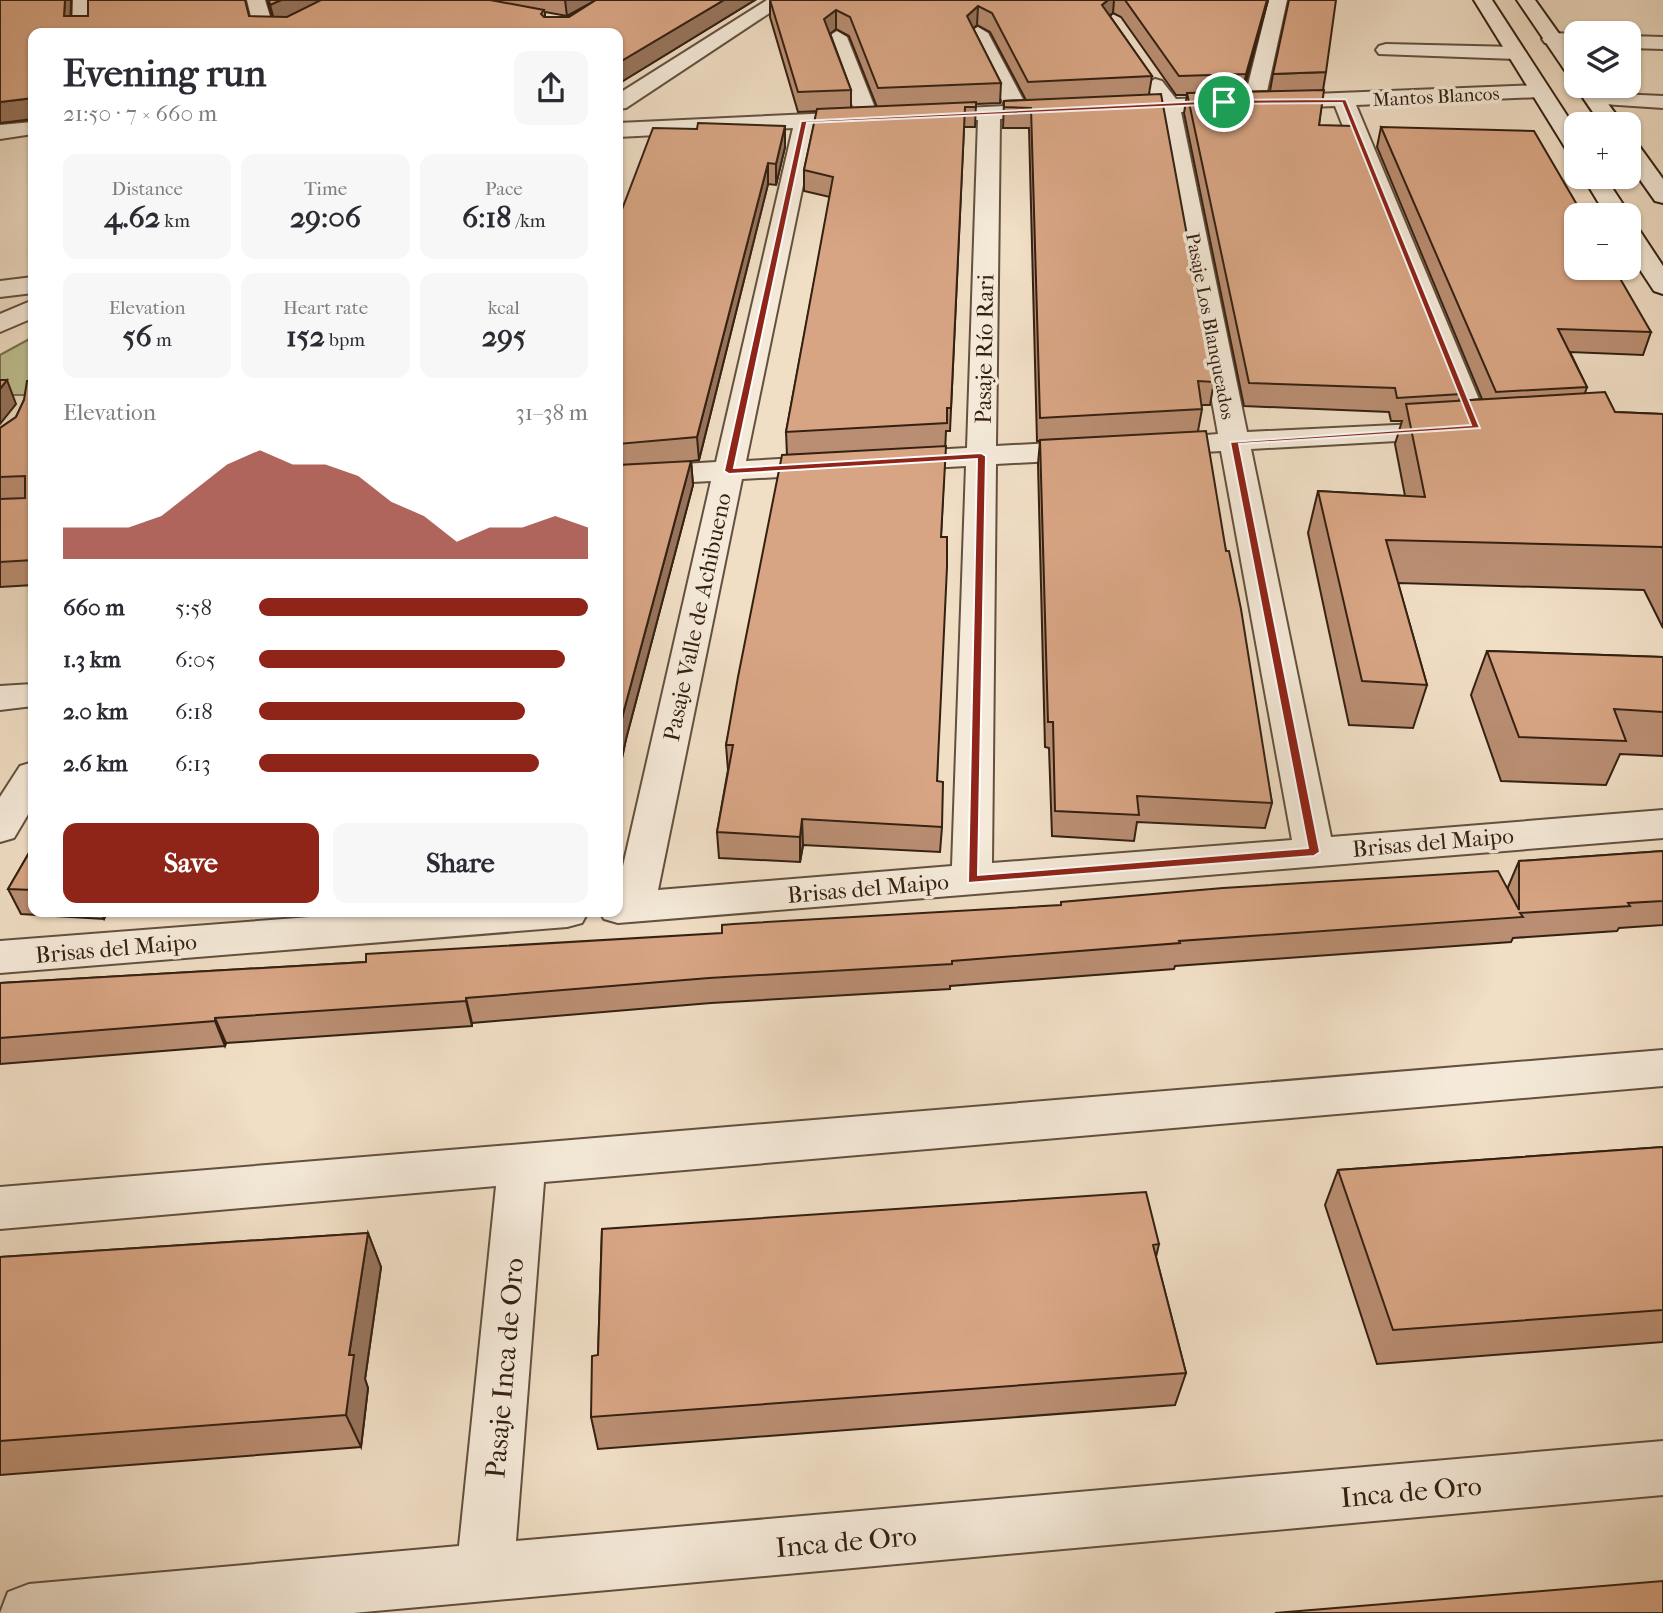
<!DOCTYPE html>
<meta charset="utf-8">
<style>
:root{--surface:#fff;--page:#f7f7f7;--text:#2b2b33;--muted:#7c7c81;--accent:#8f2418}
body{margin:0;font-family:"IM FELL French Canon",serif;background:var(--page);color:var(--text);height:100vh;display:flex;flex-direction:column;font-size:26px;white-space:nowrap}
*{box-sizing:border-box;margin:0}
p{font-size:23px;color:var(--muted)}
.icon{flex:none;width:38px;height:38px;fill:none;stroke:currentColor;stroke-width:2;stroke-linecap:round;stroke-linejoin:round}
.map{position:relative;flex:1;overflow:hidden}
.sheet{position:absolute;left:28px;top:28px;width:595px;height:889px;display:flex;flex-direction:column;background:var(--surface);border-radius:14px;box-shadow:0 2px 5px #0004}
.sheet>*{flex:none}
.buttons{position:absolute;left:1564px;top:21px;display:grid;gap:14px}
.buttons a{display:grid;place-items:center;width:77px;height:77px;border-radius:14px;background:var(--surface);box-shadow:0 2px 5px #0004;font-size:35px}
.pin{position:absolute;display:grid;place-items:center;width:60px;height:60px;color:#fff;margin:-30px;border:4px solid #fff;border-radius:50%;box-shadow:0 2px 7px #0007}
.round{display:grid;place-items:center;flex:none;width:74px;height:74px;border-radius:14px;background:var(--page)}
.summary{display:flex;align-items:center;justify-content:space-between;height:119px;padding:0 35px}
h1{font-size:38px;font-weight:700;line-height:52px}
.figures{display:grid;grid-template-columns:repeat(3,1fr);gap:10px;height:119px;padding:7px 35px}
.figures div{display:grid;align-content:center;border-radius:14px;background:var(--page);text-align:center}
.figures b{font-size:30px;font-weight:700}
.figures small{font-size:19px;font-weight:400}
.figures p{font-size:19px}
.chart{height:196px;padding:14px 35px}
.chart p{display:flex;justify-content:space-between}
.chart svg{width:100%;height:126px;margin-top:7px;fill:var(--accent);opacity:.7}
.action{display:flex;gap:14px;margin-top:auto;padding:14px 35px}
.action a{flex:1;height:80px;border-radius:14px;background:var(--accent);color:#fff;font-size:28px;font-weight:700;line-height:80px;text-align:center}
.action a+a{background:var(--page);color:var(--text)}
ul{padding:0 35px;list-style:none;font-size:23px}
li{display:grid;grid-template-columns:112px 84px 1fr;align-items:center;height:52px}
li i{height:18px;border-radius:9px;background:var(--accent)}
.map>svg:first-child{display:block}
.green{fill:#bfc091;stroke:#7a7052;stroke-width:2}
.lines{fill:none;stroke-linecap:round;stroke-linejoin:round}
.street-casing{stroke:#63503f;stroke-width:4}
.secondary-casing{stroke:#342012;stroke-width:4}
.street{fill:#f5ead9;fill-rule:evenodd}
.secondary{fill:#f5ead9;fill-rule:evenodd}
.wall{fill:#ba8e72;stroke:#342012;stroke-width:2;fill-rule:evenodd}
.shaded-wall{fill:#97745c;stroke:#342012;stroke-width:2}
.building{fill:#d8a584;stroke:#342012;stroke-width:2}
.route{fill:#8f2418;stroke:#fff;stroke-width:2;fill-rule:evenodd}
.labels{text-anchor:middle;stroke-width:7;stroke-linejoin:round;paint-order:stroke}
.far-street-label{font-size:19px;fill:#342012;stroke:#f5ead9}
.street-label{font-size:23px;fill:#342012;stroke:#f5ead9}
.near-street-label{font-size:28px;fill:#342012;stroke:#f5ead9}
</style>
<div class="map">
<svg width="1663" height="1613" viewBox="0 0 1663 1613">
<rect width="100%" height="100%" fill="#f0dec5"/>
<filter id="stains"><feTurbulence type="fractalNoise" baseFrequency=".00286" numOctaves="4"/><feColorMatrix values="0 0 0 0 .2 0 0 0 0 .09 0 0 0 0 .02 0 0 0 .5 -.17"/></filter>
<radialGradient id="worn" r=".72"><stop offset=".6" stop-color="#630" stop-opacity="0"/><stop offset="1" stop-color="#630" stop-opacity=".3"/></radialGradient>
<path class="green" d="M 33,337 L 33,384 L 24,395 L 0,395 L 0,355 Z"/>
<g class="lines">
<defs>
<g id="street">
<path d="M 73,0 L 91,0 L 92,33 L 72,33 Z"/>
<path d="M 247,0 L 265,0 L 275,33 L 255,33 Z"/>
<path d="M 767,0 L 789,0 L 626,108 L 618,109 L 618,94 Z"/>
<path d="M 1269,0 L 1287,0 L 1266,96 L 1540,85 L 1550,91 L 1540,97 L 1356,105 L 1491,428 L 1486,434 L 1476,437 L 1464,432 L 1451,438 L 1251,449 L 1331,837 L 1663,810 L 1663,838 L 618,923 L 604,919 L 600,912 L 618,912 L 618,888 L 711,481 L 618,486 L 618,468 L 716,462 L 793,128 L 618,137 L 618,123 L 855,112 L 827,37 L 837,31 L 847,37 L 879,118 L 868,124 L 815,127 L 746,461 L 833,456 L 844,459 L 848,465 L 844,471 L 833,474 L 742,479 L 658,890 L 952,866 L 966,466 L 893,470 L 882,467 L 878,461 L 882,455 L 893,452 L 967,448 L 978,120 L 924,122 L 913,116 L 924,110 L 1005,106 L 968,33 L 978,27 L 988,33 L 1026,105 L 1155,100 L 1145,85 L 1155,79 L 1162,81 L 1176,99 L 1245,97 ZM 1335,106 L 1459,422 L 1247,432 L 1181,112 ZM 1160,113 L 1218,434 L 1145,440 L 1140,446 L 1145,452 L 1155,455 L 1221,451 L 1292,840 L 992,863 L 996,464 L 1091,459 L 1102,456 L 1106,450 L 1102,444 L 1091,441 L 996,446 L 1000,119 Z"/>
<path d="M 1552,33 L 1577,34 L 1577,46 L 1545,43 L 1542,39 Z"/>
<path d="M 1629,36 L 1663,37 L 1663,49 L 1629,48 Z"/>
<path d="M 1386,44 L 1516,47 L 1526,53 L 1516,59 L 1379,54 L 1376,50 L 1379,46 Z"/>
<path d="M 1595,93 L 1663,96 L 1663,108 L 1588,103 L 1584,99 Z"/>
<path d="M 33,122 L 33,134 L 0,139 L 0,125 Z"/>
<path d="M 33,277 L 33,293 L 0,297 L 0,281 Z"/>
<path d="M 33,300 L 33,318 L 0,332 L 0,314 Z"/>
<path d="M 33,684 L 33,706 L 0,710 L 0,686 Z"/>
<path d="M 33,762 L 33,806 L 14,838 L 0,842 L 0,797 L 20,766 Z"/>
<path d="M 375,912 L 588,912 L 582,923 L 567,927 L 0,973 L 0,941 Z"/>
<path d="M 1663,1050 L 1663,1086 L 544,1182 L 516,1541 L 1663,1441 L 1663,1495 L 353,1613 L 0,1613 L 8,1592 L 29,1584 L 459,1546 L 496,1186 L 0,1229 L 0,1187 Z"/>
</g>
<g id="secondary">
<path d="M 1474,0 L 1492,0 L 1577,131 L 1577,156 L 1566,149 Z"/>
<path d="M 1517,0 L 1535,0 L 1577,59 L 1577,80 L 1570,78 Z"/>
<path d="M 1577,83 L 1577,86 L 1595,86 L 1623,124 L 1601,124 L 1575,86 Z"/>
<path d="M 1629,141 L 1637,143 L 1663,179 L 1663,203 L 1655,201 L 1629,164 Z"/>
<path d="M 1583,177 L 1605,177 L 1630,215 L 1629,216 L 1606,215 Z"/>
<path d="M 1629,226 L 1638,228 L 1663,266 L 1663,294 L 1654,291 L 1629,253 Z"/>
</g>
</defs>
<use href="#street" class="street-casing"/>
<use href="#secondary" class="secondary-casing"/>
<use href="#street" class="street"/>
<use href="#secondary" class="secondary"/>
</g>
<g class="wall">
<path d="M 0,0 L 71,0 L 71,16 L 272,17 L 267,0 L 596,0 L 567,16 L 545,12 L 545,17 L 569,17 L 596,0 L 755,0 L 618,84 L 618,33 L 33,33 L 33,119 L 0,123 Z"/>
<path d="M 770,0 L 1268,0 L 1243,92 L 1270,91 L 1273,74 L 1326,72 L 1323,90 L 1319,125 L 1461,394 L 1459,401 L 1482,399 L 1377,147 L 1381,127 L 1651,332 L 1643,355 L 1570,352 L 1587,387 L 1585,393 L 1615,412 L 1663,414 L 1663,628 L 1644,590 L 1398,583 L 1427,685 L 1413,728 L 1349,725 L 1308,533 L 1318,491 L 1405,496 L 1395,444 L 1402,421 L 1391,421 L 1389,412 L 1244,406 L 1184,113 L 1187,95 L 1176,95 L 1121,17 L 1113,13 L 1110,16 L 1152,76 L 1149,94 L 1214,382 L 1210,405 L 1201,405 L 1202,409 L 1198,431 L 1226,551 L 1272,803 L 1265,828 L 1137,822 L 1134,841 L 1052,836 L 1049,748 L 1045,747 L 1038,464 L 1040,441 L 1037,441 L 1029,128 L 1003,128 L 1004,101 L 1026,100 L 990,32 L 977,25 L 973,28 L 1001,83 L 1000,103 L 976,104 L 975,127 L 964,127 L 950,431 L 946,431 L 941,537 L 937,781 L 942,827 L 940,852 L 803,845 L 800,862 L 719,858 L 717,832 L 728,770 L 726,745 L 787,455 L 786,432 L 830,197 L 804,191 L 804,170 L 817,111 L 798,112 L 770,17 ZM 836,29 L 849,36 L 877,107 L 851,108 L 851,90 L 830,33 Z"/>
<path d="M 785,126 L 785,147 L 776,185 L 768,184 L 699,460 L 691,461 L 693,485 L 626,739 L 618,777 L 618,220 L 697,129 Z"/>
<path d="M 33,381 L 33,585 L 0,587 L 0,428 L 16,417 Z"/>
<path d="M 1487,651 L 1663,657 L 1663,756 L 1620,754 L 1606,785 L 1501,781 L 1471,695 Z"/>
<path d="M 33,846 L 33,912 L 107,912 L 104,919 L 21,914 L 8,889 Z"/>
<path d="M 1663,851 L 1663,925 L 1619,928 L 1617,931 L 1513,938 L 1511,942 L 1175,966 L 1174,969 L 950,986 L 950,989 L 711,1003 L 472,1023 L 472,1026 L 226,1043 L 225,1046 L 0,1064 L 0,983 L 366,962 L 1508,890 L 1508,887 L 1519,861 Z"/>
<path d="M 1663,1147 L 1663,1342 L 1377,1364 L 1325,1205 L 1338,1170 Z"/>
<path d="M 602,1229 L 1159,1244 L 1156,1257 L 1186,1373 L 1175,1405 L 598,1449 L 591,1417 L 598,1355 Z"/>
<path d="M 368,1233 L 381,1267 L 365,1379 L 368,1388 L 361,1447 L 0,1475 L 0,1257 Z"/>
</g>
<g class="shaded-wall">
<path d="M 65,0 L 71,0 L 70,33 L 64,16 Z"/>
<path d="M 281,0 L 325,0 L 275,23 L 270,5 Z"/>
<path d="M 565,0 L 596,0 L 567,16 Z"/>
<path d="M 724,0 L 755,0 L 618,84 L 618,63 Z"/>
<path d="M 1108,0 L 1114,0 L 1113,13 L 1100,23 L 1102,5 Z"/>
<path d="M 1267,0 L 1268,0 L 1243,93 L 1246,74 Z"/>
<path d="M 978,6 L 977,25 L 966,34 L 967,16 Z"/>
<path d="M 836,10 L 836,29 L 825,38 L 824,19 Z"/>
<path d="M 33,98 L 33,119 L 0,123 L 0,102 Z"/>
<path d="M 785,126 L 785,147 L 776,185 L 776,164 Z"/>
<path d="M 768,163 L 768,184 L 699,460 L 697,437 Z"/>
<path d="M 7,380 L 16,404 L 0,424 L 0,389 Z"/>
<path d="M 691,461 L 693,485 L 626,739 L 618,777 L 618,738 L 623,714 Z"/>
<path d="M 802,819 L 803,845 L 800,862 L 800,837 Z"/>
<path d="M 100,912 L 107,912 L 104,919 Z"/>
<path d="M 466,998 L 472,1023 L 472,1026 L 466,1001 Z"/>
<path d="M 215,1018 L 226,1043 L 225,1046 L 215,1021 Z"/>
<path d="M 368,1233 L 381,1267 L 365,1379 L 368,1388 L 361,1447 L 346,1415 L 349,1355 Z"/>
</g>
<g class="building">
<path d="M 0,0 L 65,0 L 64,16 L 88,16 L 88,0 L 245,0 L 249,16 L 287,17 L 321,0 L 490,0 L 544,10 L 541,14 L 544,17 L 569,17 L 596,0 L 724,0 L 618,63 L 618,33 L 33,33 L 33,98 L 0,102 Z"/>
<path d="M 269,0 L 281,0 L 270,5 Z"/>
<path d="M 770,0 L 1108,0 L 1102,5 L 1152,76 L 1028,82 L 992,13 L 978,6 L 967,16 L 1001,83 L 878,88 L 850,17 L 836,10 L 824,19 L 851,90 L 798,92 Z"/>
<path d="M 1125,0 L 1267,0 L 1246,74 L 1179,76 Z"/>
<path d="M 1289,0 L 1336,0 L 1326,72 L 1273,74 Z"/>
<path d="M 1324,90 L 1319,125 L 1353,126 L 1461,394 L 1397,398 L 1395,388 L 1249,383 L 1187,93 Z"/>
<path d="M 1161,94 L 1214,382 L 1198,381 L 1202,409 L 1040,418 L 1031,108 L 1004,107 L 1004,101 Z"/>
<path d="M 976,102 L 976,107 L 965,107 L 951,408 L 947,408 L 947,423 L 786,432 L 833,177 L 804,170 L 817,109 Z"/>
<path d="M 698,123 L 785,126 L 776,164 L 768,163 L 697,437 L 618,444 L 618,220 L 653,128 L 697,129 Z"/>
<path d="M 1381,127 L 1534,131 L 1583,215 L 1577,215 L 1577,268 L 1614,268 L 1651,332 L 1558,329 L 1587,387 L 1496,392 Z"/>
<path d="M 0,380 L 7,380 L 0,389 Z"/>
<path d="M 27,381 L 33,381 L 33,560 L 0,562 L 0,499 L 25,498 L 25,476 L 0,477 L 0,428 L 16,417 L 24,400 Z"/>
<path d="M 1605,392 L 1615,412 L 1663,414 L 1663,549 L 1662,547 L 1386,540 L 1427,685 L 1362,681 L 1318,491 L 1425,497 L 1406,404 Z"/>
<path d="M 1206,431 L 1226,551 L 1229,551 L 1241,609 L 1272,803 L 1137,796 L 1139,815 L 1055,811 L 1053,722 L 1048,722 L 1040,440 Z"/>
<path d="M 946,446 L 941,537 L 947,537 L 947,567 L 937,781 L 943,782 L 942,827 L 802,819 L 800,837 L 717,832 L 733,745 L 726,745 L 738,677 L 782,455 Z"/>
<path d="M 691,461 L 623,714 L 618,738 L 618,465 Z"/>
<path d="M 1487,651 L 1663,657 L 1663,712 L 1614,709 L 1626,741 L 1519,737 Z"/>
<path d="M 33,846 L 33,890 L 8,889 Z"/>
<path d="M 1663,851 L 1663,901 L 1628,903 L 1630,906 L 1520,913 L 1523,917 L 1179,941 L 1180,943 L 952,961 L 952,964 L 709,978 L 466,998 L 466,1001 L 215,1018 L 215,1021 L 0,1038 L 0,983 L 366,962 L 366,954 L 722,933 L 722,925 L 734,924 L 1061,905 L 1061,902 L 1223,888 L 1498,871 L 1519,910 L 1519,861 Z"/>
<path d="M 1663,1147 L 1663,1310 L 1393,1330 L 1338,1170 Z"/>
<path d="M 1146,1192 L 1159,1244 L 1153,1245 L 1186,1373 L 591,1417 L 592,1356 L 598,1355 L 602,1229 Z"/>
<path d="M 368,1233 L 349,1355 L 354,1355 L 346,1415 L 0,1441 L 0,1257 Z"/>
<path d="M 1663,1581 L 1663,1613 L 1275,1613 Z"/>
</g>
<path class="route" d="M 1346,99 L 1480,428 L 1239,444 L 1320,852 L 1314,856 L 968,883 L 977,459 L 729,474 L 724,471 L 801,121 L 1224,100 ZM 1342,103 L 1471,425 L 1230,442 L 1308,848 L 978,875 L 986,456 L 981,453 L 734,468 L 807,123 L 1224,104 Z"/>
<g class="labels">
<g class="far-street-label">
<text transform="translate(1436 96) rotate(-3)" y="7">Mantos Blancos</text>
<text transform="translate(1211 326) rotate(79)" y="7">Pasaje Los Blanqueados</text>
</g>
<g class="street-label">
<text transform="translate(984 349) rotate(-89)" y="8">Pasaje Río Rari</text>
<text transform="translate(697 617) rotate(-78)" y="8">Pasaje Valle de Achibueno</text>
<text transform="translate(1433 842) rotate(-5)" y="8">Brisas del Maipo</text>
<text transform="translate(868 888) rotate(-5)" y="8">Brisas del Maipo</text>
<text transform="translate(116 948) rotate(-5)" y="8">Brisas del Maipo</text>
</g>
<g class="near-street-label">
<text transform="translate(504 1368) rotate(-85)" y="10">Pasaje Inca de Oro</text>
<text transform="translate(1411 1491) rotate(-5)" y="10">Inca de Oro</text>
<text transform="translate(846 1541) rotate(-5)" y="10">Inca de Oro</text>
</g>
</g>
<rect width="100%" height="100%" filter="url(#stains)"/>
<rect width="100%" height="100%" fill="url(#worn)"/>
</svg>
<div class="buttons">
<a><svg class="icon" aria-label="layers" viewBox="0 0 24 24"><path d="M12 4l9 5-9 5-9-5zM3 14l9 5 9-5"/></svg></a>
<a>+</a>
<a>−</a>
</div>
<div class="pin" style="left:1224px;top:102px;background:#1e9e55"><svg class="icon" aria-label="arrive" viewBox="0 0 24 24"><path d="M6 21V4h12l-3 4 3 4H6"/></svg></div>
<section class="sheet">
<div class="summary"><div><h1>Evening run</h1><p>21:50 · 7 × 660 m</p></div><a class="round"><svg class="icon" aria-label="share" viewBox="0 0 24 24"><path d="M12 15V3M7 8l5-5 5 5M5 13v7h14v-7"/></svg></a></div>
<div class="figures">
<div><p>Distance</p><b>4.62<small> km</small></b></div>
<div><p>Time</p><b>29:06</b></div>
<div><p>Pace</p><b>6:18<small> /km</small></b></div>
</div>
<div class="figures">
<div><p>Elevation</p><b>56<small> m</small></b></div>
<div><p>Heart rate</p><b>152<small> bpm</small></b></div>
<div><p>kcal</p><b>295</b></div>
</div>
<div class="chart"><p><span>Elevation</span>31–38 m</p>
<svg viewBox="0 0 160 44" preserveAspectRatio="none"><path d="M0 44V33L10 33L20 33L30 29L40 20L50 11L60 6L70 11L80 11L90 15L100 24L110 29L120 38L130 33L140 33L150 29L160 33V44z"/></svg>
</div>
<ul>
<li><b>660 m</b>5:58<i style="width:100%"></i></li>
<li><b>1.3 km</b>6:05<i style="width:93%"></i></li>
<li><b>2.0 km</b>6:18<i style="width:81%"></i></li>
<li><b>2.6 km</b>6:13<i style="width:85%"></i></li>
</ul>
<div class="action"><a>Save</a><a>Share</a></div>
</section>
</div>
